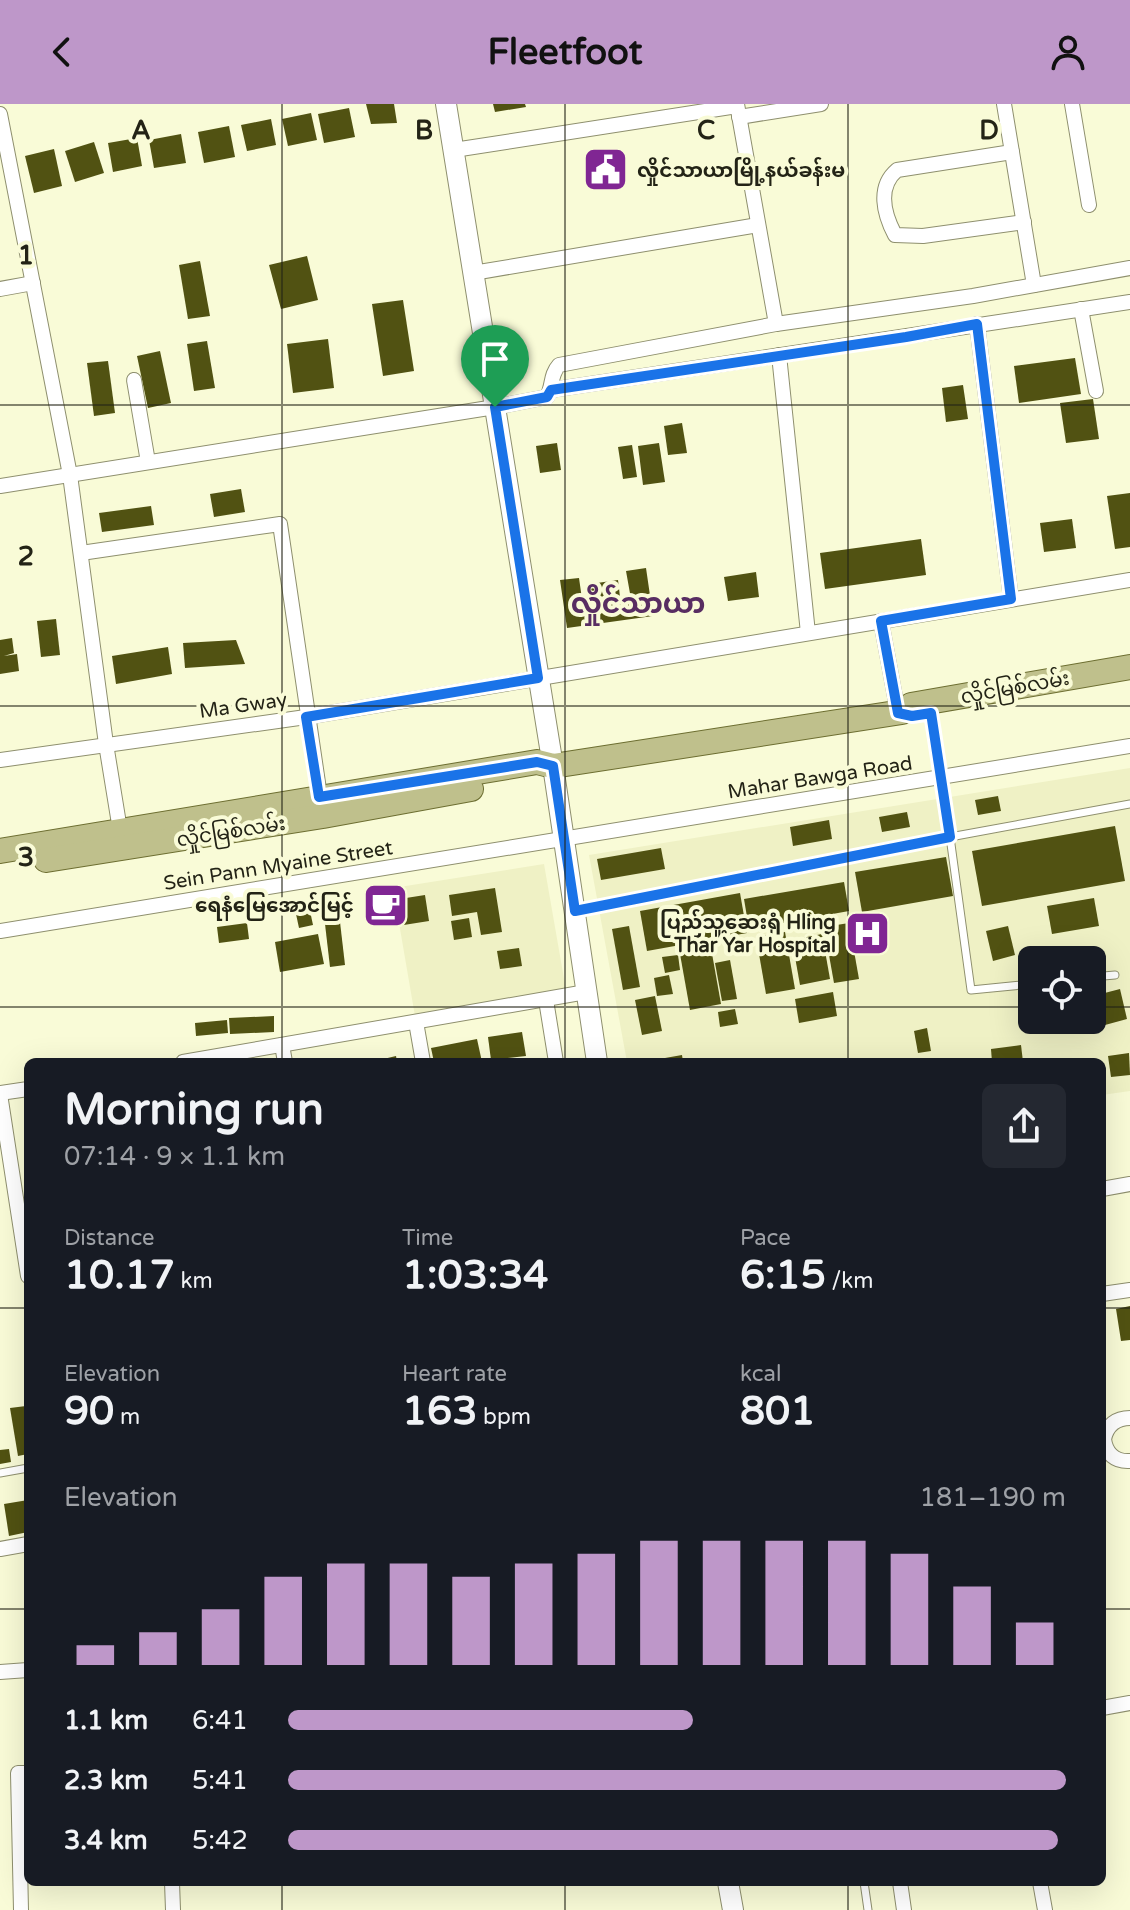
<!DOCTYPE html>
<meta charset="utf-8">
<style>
:root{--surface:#171b24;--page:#242831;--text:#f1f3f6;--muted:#9ea1a6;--accent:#be97c9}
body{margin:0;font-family:"Varela Round","Noto Sans Myanmar",sans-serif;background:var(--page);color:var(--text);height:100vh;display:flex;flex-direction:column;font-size:30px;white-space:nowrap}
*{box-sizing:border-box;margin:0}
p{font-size:26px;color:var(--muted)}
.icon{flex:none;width:44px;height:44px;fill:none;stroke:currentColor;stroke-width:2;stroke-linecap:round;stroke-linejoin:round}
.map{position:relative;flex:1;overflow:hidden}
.drawer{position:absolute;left:24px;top:954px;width:1082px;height:828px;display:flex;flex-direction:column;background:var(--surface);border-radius:12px;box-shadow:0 8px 32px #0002}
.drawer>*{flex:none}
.tools{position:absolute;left:1018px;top:842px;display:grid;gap:16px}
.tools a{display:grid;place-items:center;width:88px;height:88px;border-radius:12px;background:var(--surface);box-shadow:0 8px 32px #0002;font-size:40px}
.pin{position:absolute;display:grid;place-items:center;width:68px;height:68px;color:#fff;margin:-82px -34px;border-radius:50% 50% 50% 0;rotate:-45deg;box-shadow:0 0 8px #0007}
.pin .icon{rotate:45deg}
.round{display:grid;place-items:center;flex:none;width:84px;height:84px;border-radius:12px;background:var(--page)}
.head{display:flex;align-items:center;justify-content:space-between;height:136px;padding:0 40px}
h1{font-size:44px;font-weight:700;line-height:60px}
.stats{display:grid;grid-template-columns:repeat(3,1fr);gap:12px;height:136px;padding:8px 40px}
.stats div{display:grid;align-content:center}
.stats b{font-size:40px;font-weight:700}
.stats small{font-size:22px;font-weight:400}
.stats p{font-size:22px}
.chart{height:224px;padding:16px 40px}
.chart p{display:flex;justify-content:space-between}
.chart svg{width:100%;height:144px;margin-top:8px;stroke:var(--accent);stroke-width:6}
ul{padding:0 40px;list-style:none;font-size:26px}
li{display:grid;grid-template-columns:128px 96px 1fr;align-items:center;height:60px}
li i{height:20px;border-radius:10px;background:var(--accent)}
header{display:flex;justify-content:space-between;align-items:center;height:104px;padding:0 40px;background:var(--accent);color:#111;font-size:36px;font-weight:700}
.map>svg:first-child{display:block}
.built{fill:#eff1c5;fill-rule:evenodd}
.building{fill:#515212}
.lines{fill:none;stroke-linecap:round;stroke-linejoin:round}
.lane-casing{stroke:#8e8f6e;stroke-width:9}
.street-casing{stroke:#8e8f6e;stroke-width:16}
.secondary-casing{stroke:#8e8f6e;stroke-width:22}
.primary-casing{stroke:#6d6e31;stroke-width:26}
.lane{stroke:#fff;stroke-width:7}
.street{stroke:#fff;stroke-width:14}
.secondary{stroke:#fff;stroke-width:20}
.primary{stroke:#bfc08c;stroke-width:24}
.route-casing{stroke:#fff;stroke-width:16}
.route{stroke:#1a73e8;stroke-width:10}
.grid{fill:none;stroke:#232316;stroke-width:2;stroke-opacity:0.55}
.labels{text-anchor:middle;stroke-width:8;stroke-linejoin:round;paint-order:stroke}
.poi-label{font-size:20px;font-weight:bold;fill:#232316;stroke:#f9fbd7;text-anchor:end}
.street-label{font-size:20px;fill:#232316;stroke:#f9fbd7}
.district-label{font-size:28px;font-weight:bold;fill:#582d62;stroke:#f9fbd7}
.grid-label{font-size:26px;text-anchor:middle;font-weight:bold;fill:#232316;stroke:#f9fbd7;stroke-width:8;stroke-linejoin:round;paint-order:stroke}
</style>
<header><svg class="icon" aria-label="back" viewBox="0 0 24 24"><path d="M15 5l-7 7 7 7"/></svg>Fleetfoot<svg class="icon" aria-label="person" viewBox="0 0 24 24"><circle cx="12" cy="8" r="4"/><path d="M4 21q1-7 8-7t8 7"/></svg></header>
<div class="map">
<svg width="1130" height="1806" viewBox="0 0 1130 1806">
<rect width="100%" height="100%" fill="#f9fbd7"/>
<g class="built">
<path d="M 1130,664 L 1130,987 L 1102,991 L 1102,958 L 627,958 L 589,751 ZM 1032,856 L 1092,856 L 1092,916 L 1032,916 Z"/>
<path d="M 544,760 L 567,892 L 416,918 L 393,784 Z"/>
</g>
<g class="building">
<path d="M 366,0 L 394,0 L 397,19 L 371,20 Z"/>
<path d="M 493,0 L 525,0 L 526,3 L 495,8 Z"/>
<path d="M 349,4 L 355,33 L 324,39 L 318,10 Z"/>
<path d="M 311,9 L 317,36 L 288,42 L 282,15 Z"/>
<path d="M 271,15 L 276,41 L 247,47 L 241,21 Z"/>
<path d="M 229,22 L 235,53 L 204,59 L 198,28 Z"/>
<path d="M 181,30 L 186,59 L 154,64 L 149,36 Z"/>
<path d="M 137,34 L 142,62 L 113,68 L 108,39 Z"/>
<path d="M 94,38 L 104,69 L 75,78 L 65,47 Z"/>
<path d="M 54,45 L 62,82 L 34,89 L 25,52 Z"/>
<path d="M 307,152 L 318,196 L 281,205 L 269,161 Z"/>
<path d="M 200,157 L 210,212 L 188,215 L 179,161 Z"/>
<path d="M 403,196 L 414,267 L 383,272 L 372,200 Z"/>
<path d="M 328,235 L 334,284 L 293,289 L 287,240 Z"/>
<path d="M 207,237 L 215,284 L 194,287 L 187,240 Z"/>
<path d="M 160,247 L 171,299 L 148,304 L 137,252 Z"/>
<path d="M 1075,254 L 1081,290 L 1019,299 L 1014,262 Z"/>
<path d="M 108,257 L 115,309 L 94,312 L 87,259 Z"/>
<path d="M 963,281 L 968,315 L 946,318 L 942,284 Z"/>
<path d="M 1093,295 L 1099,335 L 1066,339 L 1060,299 Z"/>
<path d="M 682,319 L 687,349 L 668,351 L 664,322 Z"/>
<path d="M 557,339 L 561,366 L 540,369 L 536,342 Z"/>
<path d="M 659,339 L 665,378 L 643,381 L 638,342 Z"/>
<path d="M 632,341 L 637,373 L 623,375 L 618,343 Z"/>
<path d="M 241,385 L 245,408 L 214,413 L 210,390 Z"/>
<path d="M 1130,389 L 1130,443 L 1115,445 L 1107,392 Z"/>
<path d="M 151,402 L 154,421 L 102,428 L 99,409 Z"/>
<path d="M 1072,415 L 1076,444 L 1044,448 L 1040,419 Z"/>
<path d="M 921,435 L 926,471 L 825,485 L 820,449 Z"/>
<path d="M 646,464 L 653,512 L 567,524 L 560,476 L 579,474 L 583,502 L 631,495 L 626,467 Z"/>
<path d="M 756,468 L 759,493 L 728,497 L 724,473 Z"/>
<path d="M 618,476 L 620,493 L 593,497 L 590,480 Z"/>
<path d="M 56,515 L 60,551 L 41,553 L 37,517 Z"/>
<path d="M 12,534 L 14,549 L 4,552 L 17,550 L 19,567 L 0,570 L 0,536 Z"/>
<path d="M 236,536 L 245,560 L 185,564 L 183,539 Z"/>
<path d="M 168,543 L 172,570 L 116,580 L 112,552 Z"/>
<path d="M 998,692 L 1001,707 L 978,711 L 975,696 Z"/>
<path d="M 907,708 L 910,723 L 882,728 L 879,713 Z"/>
<path d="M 829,716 L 832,735 L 793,742 L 790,723 Z"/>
<path d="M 1115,722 L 1125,777 L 982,802 L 972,747 Z"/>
<path d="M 661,744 L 665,765 L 601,776 L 597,755 Z"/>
<path d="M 946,753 L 953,792 L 862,808 L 855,768 Z"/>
<path d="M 844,778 L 849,807 L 749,825 L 744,795 Z"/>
<path d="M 495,784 L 502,828 L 481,831 L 477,808 L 452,812 L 449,791 Z"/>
<path d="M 740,789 L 747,829 L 647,847 L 640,807 Z"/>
<path d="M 425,791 L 429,817 L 391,823 L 387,797 Z"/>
<path d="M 1094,794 L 1099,822 L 1052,830 L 1047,802 Z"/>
<path d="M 310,807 L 313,821 L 299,824 L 296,810 Z"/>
<path d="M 469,814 L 472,833 L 454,836 L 451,817 Z"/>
<path d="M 340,818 L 345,861 L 330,863 L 325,820 Z"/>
<path d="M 247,819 L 249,835 L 219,839 L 217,823 Z"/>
<path d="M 849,819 L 859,875 L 834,879 L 824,823 Z"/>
<path d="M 629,822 L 640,883 L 623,886 L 612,825 Z"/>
<path d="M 1008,822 L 1015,851 L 993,857 L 986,827 Z"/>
<path d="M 785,828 L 795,885 L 766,890 L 756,833 Z"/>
<path d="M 318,830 L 324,860 L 280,868 L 275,838 Z"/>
<path d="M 822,830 L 830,875 L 800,881 L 792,836 Z"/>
<path d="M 519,844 L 522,862 L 500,865 L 497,847 Z"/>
<path d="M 711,844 L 721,900 L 690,906 L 680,850 Z"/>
<path d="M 678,851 L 680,866 L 665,869 L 662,853 Z"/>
<path d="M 730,856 L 737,895 L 722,897 L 715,859 Z"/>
<path d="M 669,871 L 673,890 L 657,892 L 654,874 Z"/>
<path d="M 1120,885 L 1127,915 L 1105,921 L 1097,891 Z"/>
<path d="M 833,888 L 837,912 L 799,919 L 795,895 Z"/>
<path d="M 655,892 L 662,927 L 642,931 L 635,896 Z"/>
<path d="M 735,905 L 738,920 L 720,923 L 718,908 Z"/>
<path d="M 274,912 L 274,928 L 230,930 L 229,914 Z"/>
<path d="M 227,916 L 228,929 L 196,932 L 195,919 Z"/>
<path d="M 1050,916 L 1074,916 L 1075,925 L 1052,929 Z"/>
<path d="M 927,924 L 931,947 L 918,949 L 914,927 Z"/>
<path d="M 522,928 L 526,952 L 491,956 L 488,933 Z"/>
<path d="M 477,935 L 482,958 L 434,958 L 431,944 Z"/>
<path d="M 1021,941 L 1023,958 L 992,958 L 991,945 Z"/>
<path d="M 1129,949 L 1130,971 L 1111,973 L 1108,952 Z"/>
<path d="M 682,951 L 683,958 L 666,958 L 665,954 Z"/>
<path d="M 396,952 L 397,958 L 375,958 L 375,957 Z"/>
<path d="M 1130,1202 L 1130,1236 L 1121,1237 L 1116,1205 Z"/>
<path d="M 26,1302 L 28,1350 L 18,1352 L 10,1304 Z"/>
<path d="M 9,1345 L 11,1358 L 0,1360 L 0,1346 Z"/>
<path d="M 28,1396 L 28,1428 L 9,1432 L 4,1400 Z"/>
</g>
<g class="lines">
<defs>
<g id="lane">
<path d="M 929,600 L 950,733 L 1130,700"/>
<path d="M 577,806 L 950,733 L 971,886 L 1032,880"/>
<path d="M 1092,873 L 1115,871"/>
<path d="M 0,1369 L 28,1364"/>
<path d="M 864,1778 L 868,1806"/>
</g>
<g id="street">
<path d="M 737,0 L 776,220"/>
<path d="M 1004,0 L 1034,181"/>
<path d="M 1072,0 L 1089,101"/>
<path d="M 0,10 L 70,371 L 106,640 L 121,732"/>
<path d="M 739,13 L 821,0"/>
<path d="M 454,46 L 737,2"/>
<path d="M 1012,48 L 897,66 C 877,83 884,110 895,131 L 923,132 L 1024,118"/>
<path d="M 473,169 L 758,121"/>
<path d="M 0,185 L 33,179"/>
<path d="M 1081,205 L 1096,287"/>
<path d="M 977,220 L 1011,495"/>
<path d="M 779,251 L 808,529"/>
<path d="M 134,276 L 148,358"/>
<path d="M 551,286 L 1130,198"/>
<path d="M 0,382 L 495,303 L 547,293 C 553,282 550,271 559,261 L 776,220 L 973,192 L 1130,164"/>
<path d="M 81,449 L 280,420 L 321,699"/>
<path d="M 881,517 L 898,609"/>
<path d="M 0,656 L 306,613 L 1130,476"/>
<path d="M 0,827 L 1130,642"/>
<path d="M 546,896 L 556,958"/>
<path d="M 416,918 L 423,958"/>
<path d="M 282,941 L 285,958"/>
<path d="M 183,958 L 586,888"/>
<path d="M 0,989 L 28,985"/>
<path d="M 0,990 L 28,1172"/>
<path d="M 1102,1085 L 1130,1080"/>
<path d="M 1102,1190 L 1130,1186"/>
<path d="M 1130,1314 C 1116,1314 1107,1321 1104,1335 C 1106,1350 1115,1358 1130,1357"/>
<path d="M 0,1445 L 28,1440"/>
<path d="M 0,1568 L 28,1566"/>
<path d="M 1102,1604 L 1130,1599"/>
<path d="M 172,1778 L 173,1806"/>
<path d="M 900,1778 L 904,1806"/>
<path d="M 1040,1778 L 1045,1806"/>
<path d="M 21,1806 L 18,1669 L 28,1669"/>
</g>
<g id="secondary">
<path d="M 446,0 L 553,662 L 597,958"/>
<path d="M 728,1778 L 733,1806"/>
</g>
<g id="primary">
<path d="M 0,747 L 537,658 L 553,662 L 902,608 L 911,601 L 1130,563"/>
<path d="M 46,756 L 323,712 L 471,685"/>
</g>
</defs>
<use href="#lane" class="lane-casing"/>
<use href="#street" class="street-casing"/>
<use href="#secondary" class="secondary-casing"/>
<use href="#primary" class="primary-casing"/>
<use href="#lane" class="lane"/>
<use href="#street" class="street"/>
<use href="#secondary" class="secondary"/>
<use href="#primary" class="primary"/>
</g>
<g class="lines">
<defs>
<path id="route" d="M 977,220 L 1011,495 L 881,517 L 898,609 L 912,612 L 931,609 L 950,733 L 575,807 L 553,662 L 537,658 L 319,693 L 306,613 L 538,574 L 495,303 L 547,293 L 551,286 L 906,233 Z"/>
</defs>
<use href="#route" class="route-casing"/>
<use href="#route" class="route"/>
</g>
<path class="grid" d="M 282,0 L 282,958M 565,0 L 565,958M 848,0 L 848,958M 0,301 L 1130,301M 0,602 L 1130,602M 0,903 L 1032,903M 1092,903 L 1130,903M 0,1204 L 28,1204M 1102,1204 L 1130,1204M 0,1505 L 28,1505M 1102,1505 L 1130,1505M 282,1778 L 282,1806M 565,1778 L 565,1806M 848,1778 L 848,1806"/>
<defs>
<symbol id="civic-square" viewBox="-11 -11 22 22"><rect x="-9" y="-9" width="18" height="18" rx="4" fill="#802693" stroke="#f9fbd7"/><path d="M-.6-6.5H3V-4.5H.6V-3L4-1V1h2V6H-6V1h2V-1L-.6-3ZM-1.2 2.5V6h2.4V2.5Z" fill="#fff"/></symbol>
<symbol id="cafe-square" viewBox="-11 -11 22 22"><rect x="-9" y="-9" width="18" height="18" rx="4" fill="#802693" stroke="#f9fbd7"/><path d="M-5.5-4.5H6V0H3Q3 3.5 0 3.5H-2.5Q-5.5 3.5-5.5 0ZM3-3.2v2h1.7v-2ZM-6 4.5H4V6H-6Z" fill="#fff"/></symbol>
<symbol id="hospital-square" viewBox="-11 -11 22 22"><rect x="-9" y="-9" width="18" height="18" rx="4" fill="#802693" stroke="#f9fbd7"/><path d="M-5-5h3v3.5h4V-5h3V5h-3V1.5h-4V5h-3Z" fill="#fff"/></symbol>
</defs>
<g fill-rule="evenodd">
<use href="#civic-square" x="580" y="40" width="51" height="51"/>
<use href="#cafe-square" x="360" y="776" width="51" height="51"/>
<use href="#hospital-square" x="842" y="804" width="51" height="51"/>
</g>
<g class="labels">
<g class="poi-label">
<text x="637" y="73" text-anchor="start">လှိုင်သာယာမြို့နယ်ခန်းမ</text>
<text x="354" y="808">ရေနံမြေအောင်မြင့်</text>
<text x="836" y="825">ပြည်သူ့ဆေးရုံ Hling<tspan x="836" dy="23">Thar Yar Hospital</tspan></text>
</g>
<g class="street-label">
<text transform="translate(1015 583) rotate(-10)" y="7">လှိုင်မြစ်လမ်း</text>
<text transform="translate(243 601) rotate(-8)" y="7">Ma Gway</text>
<text transform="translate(820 673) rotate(-9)" y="7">Mahar Bawga Road</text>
<text transform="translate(231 727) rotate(-9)" y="7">လှိုင်မြစ်လမ်း</text>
<text transform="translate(278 761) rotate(-9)" y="7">Sein Pann Myaine Street</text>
</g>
<g class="district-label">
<text x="638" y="509">လှိုင်သာယာ</text>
</g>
</g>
<g class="grid-label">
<text x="141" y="35">A</text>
<text x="424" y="35">B</text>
<text x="706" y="35">C</text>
<text x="989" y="35">D</text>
<text x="26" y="160">1</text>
<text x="26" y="461">2</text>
<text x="26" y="762">3</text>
</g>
</svg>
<div class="tools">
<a><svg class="icon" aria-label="locate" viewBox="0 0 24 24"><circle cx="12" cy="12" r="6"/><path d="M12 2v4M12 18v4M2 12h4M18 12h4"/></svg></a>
</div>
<div class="pin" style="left:495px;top:303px;background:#1e9e55"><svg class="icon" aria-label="arrive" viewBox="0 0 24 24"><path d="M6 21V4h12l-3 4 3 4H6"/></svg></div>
<section class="drawer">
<div class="head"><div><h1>Morning run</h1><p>07:14 · 9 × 1.1 km</p></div><a class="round"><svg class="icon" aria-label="share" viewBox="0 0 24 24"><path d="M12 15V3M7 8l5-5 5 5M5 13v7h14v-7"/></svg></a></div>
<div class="stats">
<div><p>Distance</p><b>10.17<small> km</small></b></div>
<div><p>Time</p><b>1:03:34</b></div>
<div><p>Pace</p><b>6:15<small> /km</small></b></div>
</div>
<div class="stats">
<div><p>Elevation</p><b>90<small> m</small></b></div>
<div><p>Heart rate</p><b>163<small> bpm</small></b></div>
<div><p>kcal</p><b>801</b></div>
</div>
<div class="chart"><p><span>Elevation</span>181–190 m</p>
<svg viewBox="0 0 160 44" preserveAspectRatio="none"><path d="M5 44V38M15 44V34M25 44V27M35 44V17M45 44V13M55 44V13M65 44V17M75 44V13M85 44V10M95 44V6M105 44V6M115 44V6M125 44V6M135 44V10M145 44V20M155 44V31"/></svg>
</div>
<ul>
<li><b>1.1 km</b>6:41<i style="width:52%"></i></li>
<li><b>2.3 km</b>5:41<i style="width:100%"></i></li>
<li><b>3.4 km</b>5:42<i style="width:99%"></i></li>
</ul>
</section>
</div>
